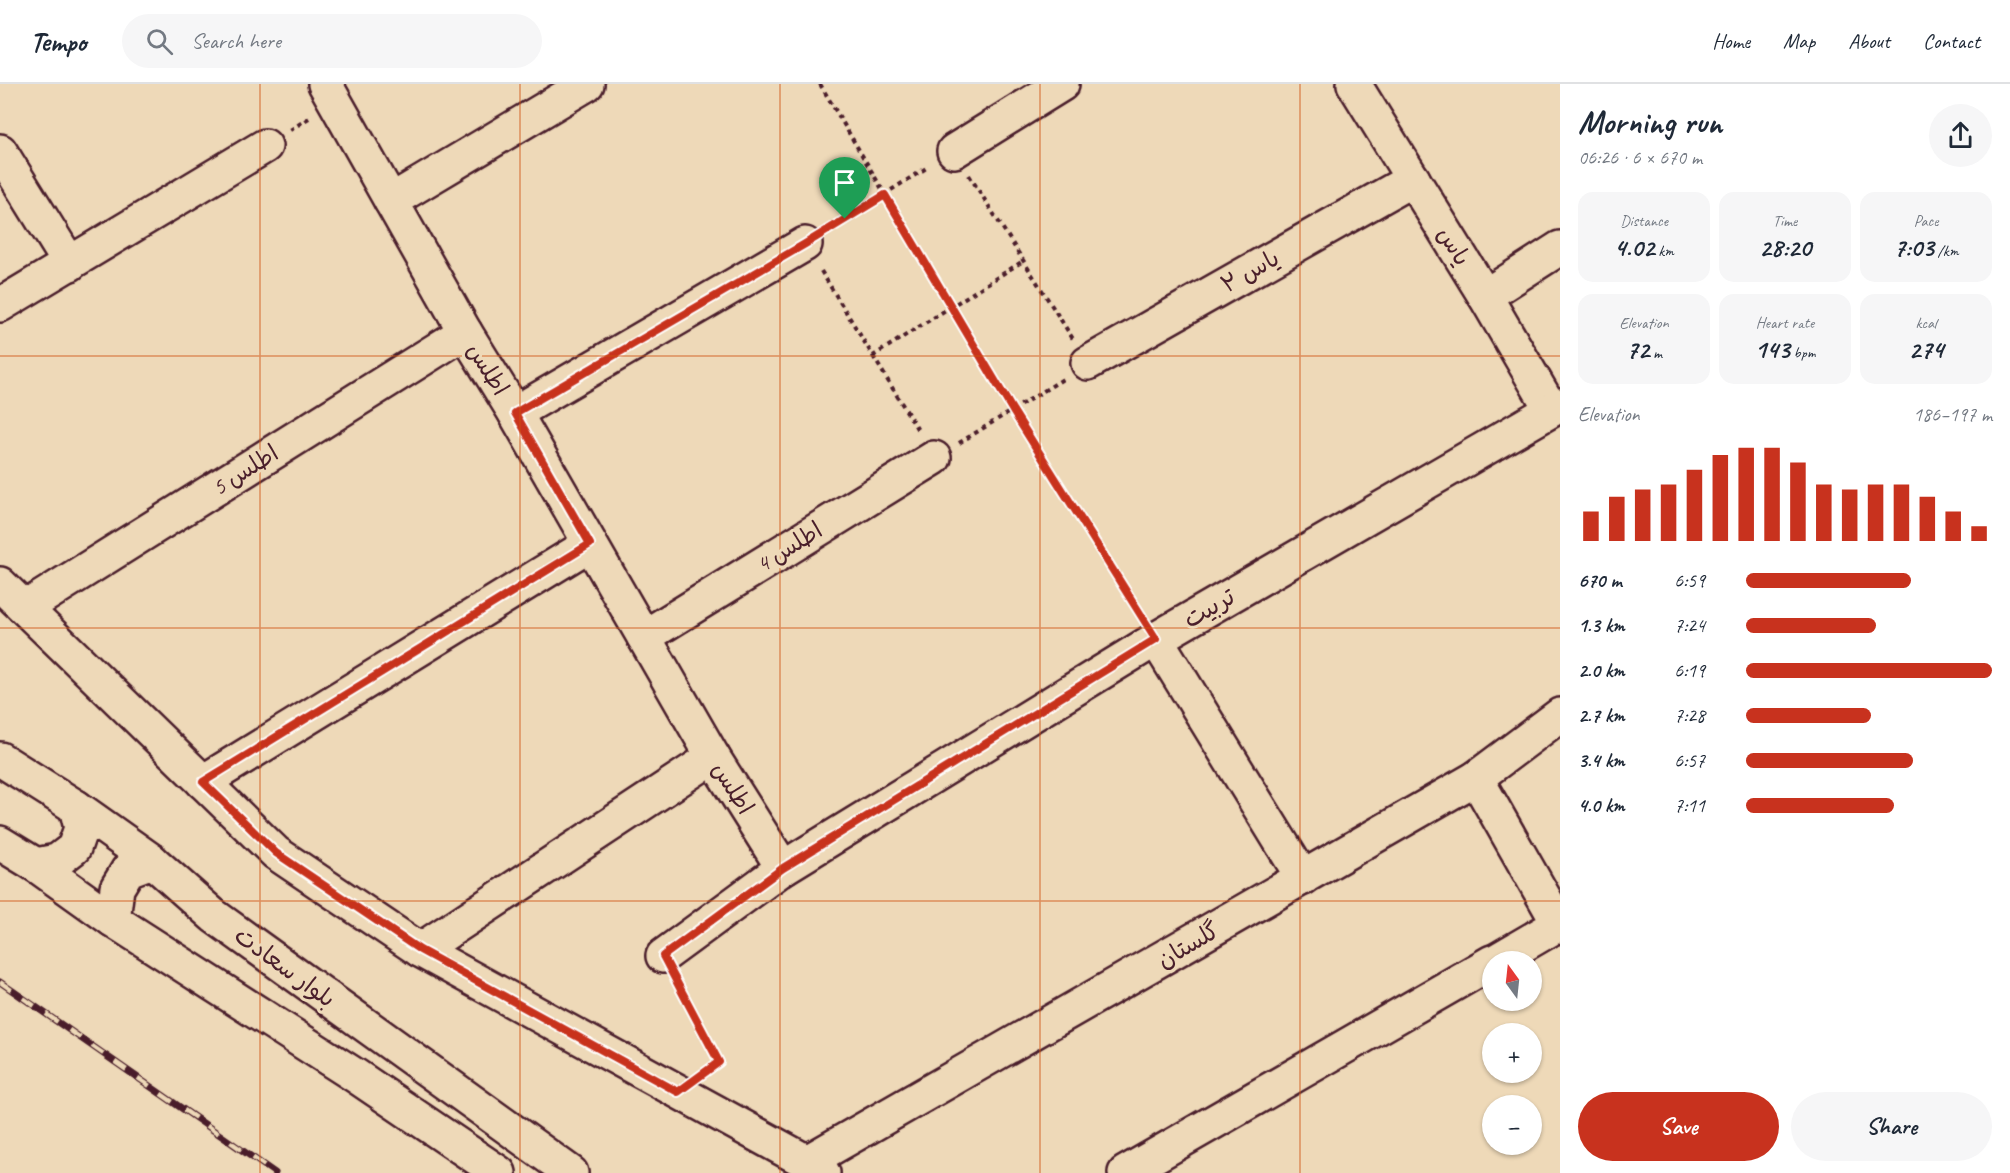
<!DOCTYPE html>
<meta charset="utf-8">
<style>
:root{--surface:#fff;--page:#f6f6f7;--text:#1f2937;--muted:#747a83;--line:#e0e1e3;--accent:#c8321e}
body{margin:0;font-family:Caveat,"Playpen Sans Arabic",sans-serif;background:var(--page);color:var(--text);height:100vh;display:flex;flex-direction:column;font-size:22px;white-space:nowrap}
*{box-sizing:border-box;margin:0}
p{font-size:20px;color:var(--muted)}
.icon{flex:none;width:33px;height:33px;fill:none;stroke:currentColor;stroke-width:2;stroke-linecap:round;stroke-linejoin:round}
.map{position:relative;flex:1;overflow:hidden}
.side{display:flex;flex-direction:column;background:var(--surface);width:450px}
.side>*{flex:none}
.needle{width:39px;rotate:345deg}
.fabs{position:absolute;left:1482px;top:867px;display:grid;gap:12px}
.fabs a{display:grid;place-items:center;width:60px;height:60px;border-radius:50%;background:var(--surface);box-shadow:0 2px 4px #0004;font-size:30px}
.pin{position:absolute;display:grid;place-items:center;width:51px;height:51px;color:#fff;margin:-62px -26px;border-radius:50% 50% 50% 0;rotate:-45deg;box-shadow:0 0 6px #0007}
.pin .icon{rotate:45deg}
.round{display:grid;place-items:center;flex:none;width:63px;height:63px;border-radius:32px;background:var(--page)}
.head{display:flex;align-items:center;justify-content:space-between;height:102px;padding:0 18px}
h1{font-size:33px;font-weight:800;line-height:45px}
.stats{display:grid;grid-template-columns:repeat(3,1fr);gap:9px;height:102px;padding:6px 18px}
.stats div{display:grid;align-content:center;border-radius:15px;background:var(--page);text-align:center}
.stats b{font-size:26px;font-weight:800}
.stats small{font-size:16px;font-weight:400}
.stats p{font-size:16px}
.chart{height:168px;padding:12px 18px}
.chart p{display:flex;justify-content:space-between}
.chart svg{width:100%;height:108px;margin-top:6px;stroke:var(--accent);stroke-width:6}
.primary-button{display:flex;gap:12px;margin-top:auto;padding:12px 18px}
.primary-button a{flex:1;height:69px;border-radius:36px;background:var(--accent);color:#fff;font-size:24px;font-weight:800;line-height:69px;text-align:center}
.primary-button a+a{background:var(--page);color:var(--text)}
ul{padding:0 18px;list-style:none;font-size:20px}
li{display:grid;grid-template-columns:96px 72px 1fr;align-items:center;height:45px}
li i{height:15px;border-radius:8px;background:var(--accent)}
header{display:flex;align-items:center;gap:36px;box-sizing:border-box;height:84px;padding:0 30px;background:var(--surface);border-bottom:2px solid var(--line)}
header strong{font-size:28px}
nav{display:flex;gap:33px;margin-inline-start:auto;font-size:21px}
.search{width:420px;height:54px;background:var(--page);display:flex;align-items:center;gap:15px;box-sizing:border-box;padding:0 21px;border-radius:33px;color:var(--muted);font-size:22px}
main{display:flex;flex:1;min-height:0}
.map>svg:first-child{display:block}
.lines{fill:none;stroke-linecap:round;stroke-linejoin:round}
.street-casing{stroke:#4a1f2b;stroke-width:38}
.secondary-casing{stroke:#4a1f2b;stroke-width:38}
.path{stroke:#4a1f2b;stroke-width:4;stroke-dasharray:4.5 4.5;stroke-linecap:butt}
.street{stroke:#eed9b8;stroke-width:33}
.secondary{stroke:#eed9b8;stroke-width:33}
.rail-casing{stroke:#4a1f2b;stroke-width:7}
.rail{stroke:#eed9b8;stroke-width:4.5;stroke-dasharray:14;stroke-linecap:butt}
.route-casing{stroke:#fff;stroke-width:12}
.route{stroke:#c8321e;stroke-width:8}
.grid{fill:none;stroke:#d05011;stroke-width:1.5;stroke-opacity:0.55}
.labels{text-anchor:middle;stroke-width:6;stroke-linejoin:round;paint-order:stroke}
.street-label{font-size:24px;fill:#4a1f2b;stroke:#eed9b8}
</style>
<header>
<strong>Tempo</strong>
<div class="search"><svg class="icon" aria-label="search" viewBox="0 0 24 24"><circle cx="10" cy="10" r="6"/><path d="M15 15l6 6"/></svg>Search here</div>
<nav><a>Home</a><a>Map</a><a>About</a><a>Contact</a></nav>
</header>
<main>
<div class="map">
<svg width="1560" height="1089" viewBox="0 0 1560 1089">
<rect width="100%" height="100%" fill="#eed9b8"/>
<filter id="ink" filterUnits="userSpaceOnUse"><feTurbulence type="fractalNoise" baseFrequency=".0167" numOctaves="2"/><feDisplacementMap in="SourceGraphic" scale="12" xChannelSelector="R" yChannelSelector="G"/><feConvolveMatrix kernelMatrix="1 2 1 2 8 2 1 2 1" color-interpolation-filters="sRGB"/></filter>
<g filter="url(#ink)">
<g class="lines">
<defs>
<g id="street">
<path d="M 325,0 L 465,248 L 515,329 L 713,673 L 783,784"/>
<path d="M 1354,0 L 1485,212 L 1551,325"/>
<path d="M 0,67 L 70,180"/>
<path d="M 954,67 L 1062,0"/>
<path d="M 391,117 L 587,0"/>
<path d="M 1485,212 L 1560,164"/>
<path d="M 0,221 L 265,62"/>
<path d="M 1088,279 L 1413,95"/>
<path d="M 515,329 L 805,160"/>
<path d="M 0,500 L 276,769 L 420,866 L 807,1078 L 823,1089"/>
<path d="M 25,524 L 465,248"/>
<path d="M 644,553 L 934,374"/>
<path d="M 1156,555 L 1303,794"/>
<path d="M 1476,694 L 1559,840 L 1494,878"/>
<path d="M 203,698 L 590,460"/>
<path d="M 420,866 L 713,673"/>
<path d="M 663,872 L 783,784 L 1156,555 L 1560,321"/>
<path d="M 807,1078 L 1476,694 L 1560,631"/>
<path d="M 1125,1089 L 1492,878"/>
</g>
<g id="secondary">
<path d="M 0,675 L 76,723 L 152,777 L 214,832 L 571,1089"/>
<path d="M 0,759 L 36,781 L 113,836 L 356,992 L 499,1089"/>
<path d="M 36,781 L 57,777 L 74,764 L 81,744 L 76,723"/>
<path d="M 113,836 L 117,804 L 128,786 L 152,777"/>
</g>
</defs>
<use href="#street" class="street-casing"/>
<use href="#secondary" class="secondary-casing"/>
<g class="path">
<path d="M 820,0 L 1013,327 L 1141,531"/>
<path d="M 290,46 L 309,34"/>
<path d="M 969,91 L 1073,255"/>
<path d="M 830,144 L 928,83"/>
<path d="M 821,187 L 873,272 L 1023,177"/>
<path d="M 873,272 L 919,348"/>
<path d="M 959,359 L 1063,295"/>
<path d="M 678,899 L 719,978 L 705,988"/>
</g>
<use href="#street" class="street"/>
<use href="#secondary" class="secondary"/>
<defs>
<path id="rail" d="M 0,898 L 275,1089"/>
</defs>
<use href="#rail" class="rail-casing"/>
<use href="#rail" class="rail"/>
</g>
</g>
<g class="lines" filter="url(#ink)">
<defs>
<path id="route" d="M 885,111 L 1013,327 L 1156,555 L 783,784 L 663,872 L 719,978 L 678,1008 L 420,866 L 276,769 L 203,698 L 590,460 L 515,329 L 805,160 Z"/>
</defs>
<use href="#route" class="route-casing"/>
<use href="#route" class="route"/>
</g>
<path class="grid" d="M 260,0 L 260,1089M 520,0 L 520,1089M 780,0 L 780,1089M 1040,0 L 1040,1089M 1300,0 L 1300,1089M 0,272 L 1560,272M 0,544 L 1560,544M 0,817 L 1560,817"/>
<g class="labels">
<g class="street-label">
<text transform="translate(1454 162) rotate(58)" y="8">یاس</text>
<text transform="translate(1250 187) rotate(-29)" y="8">یاس ۲</text>
<text transform="translate(488 285) rotate(58)" y="8">اطلس</text>
<text transform="translate(245 386) rotate(-32)" y="8">اطلس 5</text>
<text transform="translate(789 463) rotate(-32)" y="8">اطلس 4</text>
<text transform="translate(1209 524) rotate(-30)" y="8">تربیت</text>
<text transform="translate(733 704) rotate(58)" y="8">اطلس</text>
<text transform="translate(1188 861) rotate(-30)" y="8">گلستان</text>
<text transform="translate(285 883) rotate(36)" y="8">بلوار سعادت</text>
</g>
</g>
</svg>
<div class="fabs">
<a><svg class="needle" viewBox="-14 -14 28 28"><path d="M0-13l5 13h-10z" fill="#e53935"/><path d="M0 13l5-13h-10z" fill="#747a83"/></svg></a>
<a>+</a>
<a>−</a>
</div>
<div class="pin" style="left:845px;top:135px;background:#1e9e55"><svg class="icon" aria-label="arrive" viewBox="0 0 24 24"><path d="M6 21V4h12l-3 4 3 4H6"/></svg></div>
</div>
<section class="side">
<div class="head"><div><h1>Morning run</h1><p>06:26 · 6 × 670 m</p></div><a class="round"><svg class="icon" aria-label="share" viewBox="0 0 24 24"><path d="M12 15V3M7 8l5-5 5 5M5 13v7h14v-7"/></svg></a></div>
<div class="stats">
<div><p>Distance</p><b>4.02<small> km</small></b></div>
<div><p>Time</p><b>28:20</b></div>
<div><p>Pace</p><b>7:03<small> /km</small></b></div>
</div>
<div class="stats">
<div><p>Elevation</p><b>72<small> m</small></b></div>
<div><p>Heart rate</p><b>143<small> bpm</small></b></div>
<div><p>kcal</p><b>274</b></div>
</div>
<div class="chart"><p><span>Elevation</span>186–197 m</p>
<svg viewBox="0 0 160 44" preserveAspectRatio="none"><path d="M5 44V32M15 44V26M25 44V23M35 44V21M45 44V15M55 44V9M65 44V6M75 44V6M85 44V12M95 44V21M105 44V23M115 44V21M125 44V21M135 44V26M145 44V32M155 44V38"/></svg>
</div>
<ul>
<li><b>670 m</b>6:59<i style="width:67%"></i></li>
<li><b>1.3 km</b>7:24<i style="width:53%"></i></li>
<li><b>2.0 km</b>6:19<i style="width:100%"></i></li>
<li><b>2.7 km</b>7:28<i style="width:51%"></i></li>
<li><b>3.4 km</b>6:57<i style="width:68%"></i></li>
<li><b>4.0 km</b>7:11<i style="width:60%"></i></li>
</ul>
<div class="primary-button"><a>Save</a><a>Share</a></div>
</section>
</main>
